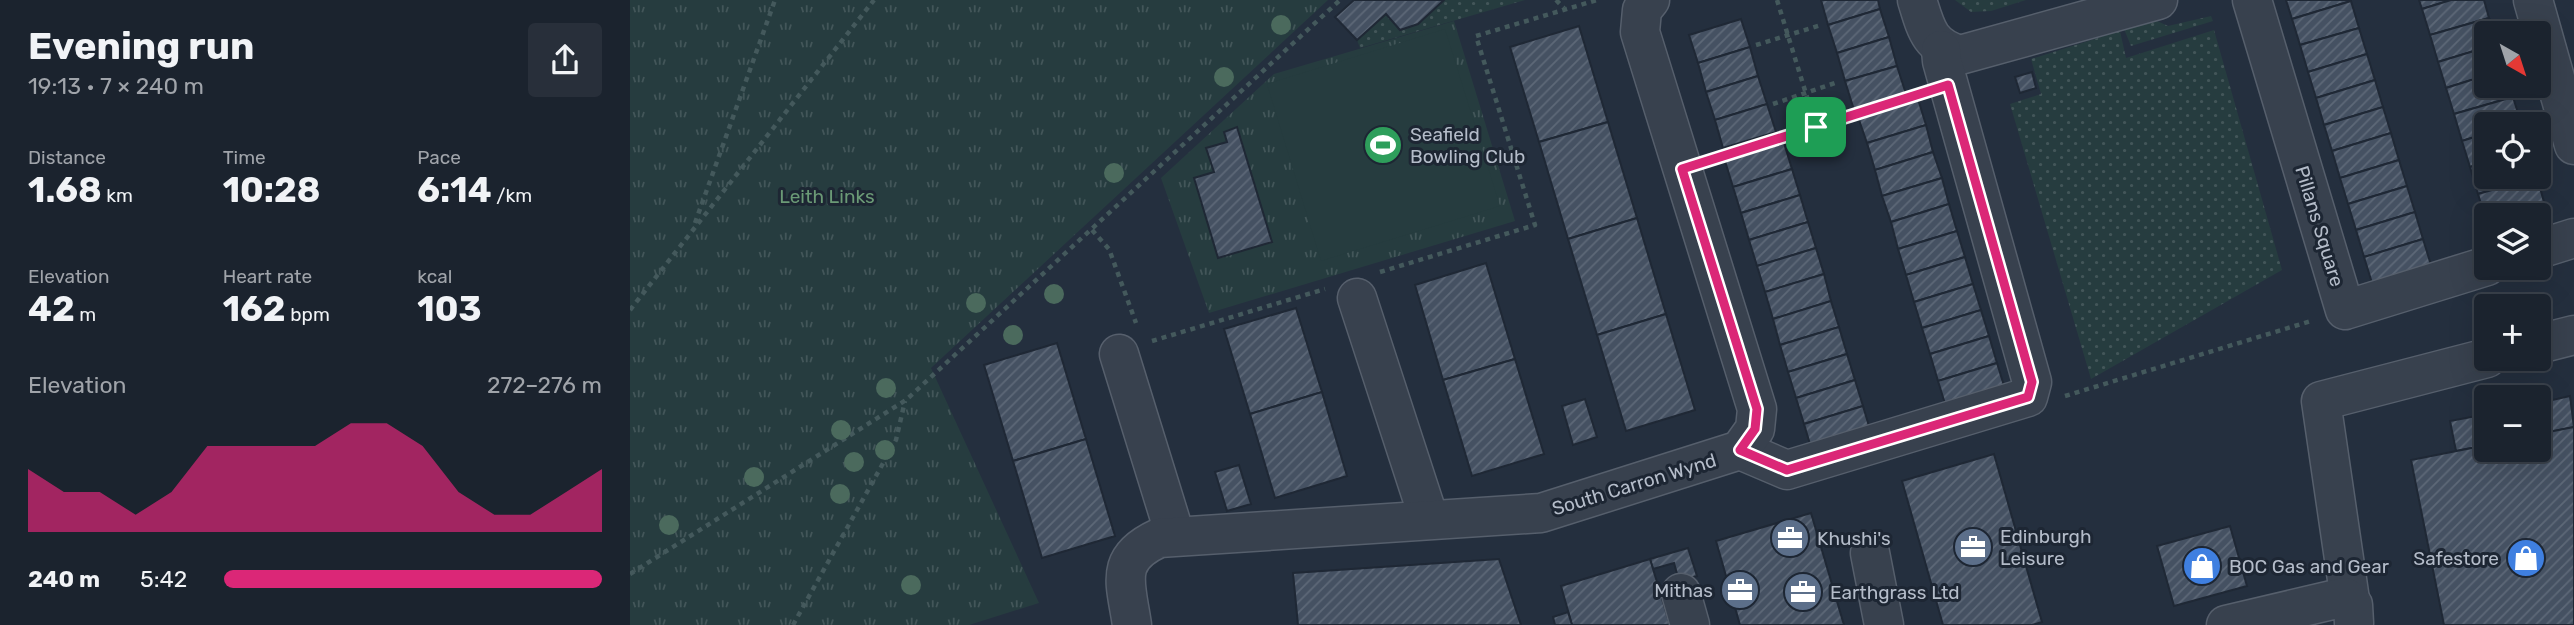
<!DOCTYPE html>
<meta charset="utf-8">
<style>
:root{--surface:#1b232e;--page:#282f3a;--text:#f1f3f6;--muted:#a0a4aa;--line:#39404a;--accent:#db2777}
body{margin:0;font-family:Rubik,sans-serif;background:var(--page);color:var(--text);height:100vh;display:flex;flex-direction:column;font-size:26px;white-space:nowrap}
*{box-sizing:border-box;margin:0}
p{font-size:23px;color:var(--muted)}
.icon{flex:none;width:38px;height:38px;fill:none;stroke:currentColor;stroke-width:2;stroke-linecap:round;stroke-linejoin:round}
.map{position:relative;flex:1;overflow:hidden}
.panel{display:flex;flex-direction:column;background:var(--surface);width:630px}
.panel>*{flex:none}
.needle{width:46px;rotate:141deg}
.tools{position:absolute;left:1844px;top:21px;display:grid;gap:14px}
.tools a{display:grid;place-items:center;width:77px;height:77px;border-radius:7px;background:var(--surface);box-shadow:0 7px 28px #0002,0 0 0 2px var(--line);font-size:35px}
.pin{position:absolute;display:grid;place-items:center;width:60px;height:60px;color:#fff;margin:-30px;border-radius:14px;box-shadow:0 4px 10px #0006}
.round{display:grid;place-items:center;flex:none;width:74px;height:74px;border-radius:7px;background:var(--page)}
.summary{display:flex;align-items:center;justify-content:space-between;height:119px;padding:0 28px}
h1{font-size:38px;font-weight:700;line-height:52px}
.figures{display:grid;grid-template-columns:repeat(3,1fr);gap:10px;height:119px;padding:7px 28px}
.figures div{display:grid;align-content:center}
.figures b{font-size:35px;font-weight:700}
.figures small{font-size:19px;font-weight:400}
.figures p{font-size:19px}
.chart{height:196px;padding:14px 28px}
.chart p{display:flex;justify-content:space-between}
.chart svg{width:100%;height:126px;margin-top:7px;fill:var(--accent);opacity:.7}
ul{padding:0 28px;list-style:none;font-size:23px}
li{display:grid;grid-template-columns:112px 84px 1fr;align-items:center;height:52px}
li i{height:18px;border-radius:9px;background:var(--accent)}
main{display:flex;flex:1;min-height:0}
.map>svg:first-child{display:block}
.grass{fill:url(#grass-dots)}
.park{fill:url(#park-tufts)}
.pitch{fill:#263c3f}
.building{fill:url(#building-hatch);stroke:#1f2835;stroke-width:2}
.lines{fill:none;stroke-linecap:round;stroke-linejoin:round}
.minor-casing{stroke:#565f6c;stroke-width:41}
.path{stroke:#44595c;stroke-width:4.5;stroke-dasharray:5 5;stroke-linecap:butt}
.minor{stroke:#38414e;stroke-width:38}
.tree{fill:#4b6a5d}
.route-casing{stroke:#fff;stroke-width:14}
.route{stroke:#db2777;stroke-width:9}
.labels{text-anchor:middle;stroke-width:6;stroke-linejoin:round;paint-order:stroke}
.poi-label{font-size:19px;fill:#b4bcc9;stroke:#1d2633;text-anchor:start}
.park-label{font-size:19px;fill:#6b9a76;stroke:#1d2633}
.street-label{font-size:19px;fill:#b4bcc9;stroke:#1d2633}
</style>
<main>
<section class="panel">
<div class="summary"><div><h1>Evening run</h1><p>19:13 · 7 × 240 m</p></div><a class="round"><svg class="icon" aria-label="share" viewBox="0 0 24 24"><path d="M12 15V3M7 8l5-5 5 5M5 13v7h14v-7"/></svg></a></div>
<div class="figures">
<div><p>Distance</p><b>1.68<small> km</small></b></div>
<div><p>Time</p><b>10:28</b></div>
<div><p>Pace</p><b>6:14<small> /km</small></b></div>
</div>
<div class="figures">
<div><p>Elevation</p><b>42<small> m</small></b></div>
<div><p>Heart rate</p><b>162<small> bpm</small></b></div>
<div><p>kcal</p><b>103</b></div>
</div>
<div class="chart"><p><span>Elevation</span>272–276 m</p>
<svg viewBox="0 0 160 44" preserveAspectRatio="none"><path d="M0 44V22L10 30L20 30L30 38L40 30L50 14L60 14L70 14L80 14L90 6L100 6L110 14L120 30L130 38L140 38L150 30L160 22V44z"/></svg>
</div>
<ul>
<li><b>240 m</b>5:42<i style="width:100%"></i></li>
</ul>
</section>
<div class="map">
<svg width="1944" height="625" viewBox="0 0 1944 625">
<defs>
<pattern id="grass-dots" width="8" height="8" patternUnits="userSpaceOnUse" patternTransform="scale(1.75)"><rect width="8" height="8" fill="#263c3f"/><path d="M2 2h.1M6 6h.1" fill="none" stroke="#435659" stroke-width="1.8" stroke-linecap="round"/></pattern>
<pattern id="park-tufts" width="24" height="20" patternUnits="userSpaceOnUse" patternTransform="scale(1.75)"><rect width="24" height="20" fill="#263c3f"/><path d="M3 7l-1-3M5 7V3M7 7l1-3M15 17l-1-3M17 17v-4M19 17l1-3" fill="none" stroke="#435659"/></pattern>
<pattern id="building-hatch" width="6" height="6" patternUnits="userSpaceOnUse" patternTransform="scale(1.75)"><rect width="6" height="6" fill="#455162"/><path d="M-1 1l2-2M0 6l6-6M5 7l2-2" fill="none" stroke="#5d6877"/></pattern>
</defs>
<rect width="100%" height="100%" fill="#242f3e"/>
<g class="grass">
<path d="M 814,0 L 895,0 L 730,48 L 727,40 L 756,14 L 770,29 Z"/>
<path d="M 1325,0 L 1396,0 L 1361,11 L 1341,12 Z"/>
<path d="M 1581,16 L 1583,21 L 1501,46 L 1494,29 L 1523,19 L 1538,26 Z"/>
<path d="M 1584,30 L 1652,270 L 1461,379 L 1380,104 L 1411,94 L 1401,59 L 1490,31 L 1496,58 Z"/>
</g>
<g class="park">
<path d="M 0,0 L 698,0 L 301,368 L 409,603 L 339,625 L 0,625 Z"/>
<path d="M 824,21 L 885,221 L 579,313 L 531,178 L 644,74 Z"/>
</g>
<path class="pitch" d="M 815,29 L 870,206 L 691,261 L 637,84 Z"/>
<g class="building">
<path d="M 724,0 L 814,0 L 788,24 L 770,30 L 756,14 L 727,40 L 705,17 Z"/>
<path d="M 1191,0 L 1248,0 L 1250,9 L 1198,25 Z"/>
<path d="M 1656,0 L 1721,0 L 1721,1 L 1662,19 Z"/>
<path d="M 1789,0 L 1821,0 L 1792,9 Z"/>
<path d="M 1821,0 L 1854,0 L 1859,18 L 1800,35 L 1792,9 Z"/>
<path d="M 1721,1 L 1729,28 L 1670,45 L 1662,19 Z"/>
<path d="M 1250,9 L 1259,37 L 1207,53 L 1198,25 Z"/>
<path d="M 1859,18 L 1864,33 L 1857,33 L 1857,47 L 1808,62 L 1800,35 Z"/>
<path d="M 1111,19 L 1120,47 L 1068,63 L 1059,35 Z"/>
<path d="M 949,26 L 978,122 L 909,142 L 880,47 Z"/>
<path d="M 1729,28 L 1737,54 L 1678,72 L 1670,45 Z"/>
<path d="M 1259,37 L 1267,66 L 1215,81 L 1207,53 Z"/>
<path d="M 1120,47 L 1128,76 L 1076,92 L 1068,63 Z"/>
<path d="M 1857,47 L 1857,75 L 1816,88 L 1808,62 Z"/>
<path d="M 1737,54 L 1745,80 L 1686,98 L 1678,72 Z"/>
<path d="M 1267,66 L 1276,94 L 1224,110 L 1215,81 Z"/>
<path d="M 1402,72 L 1406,88 L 1390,93 L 1385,77 Z"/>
<path d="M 1857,75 L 1857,86 L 1879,86 L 1883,97 L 1824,114 L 1816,88 Z"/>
<path d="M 1128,76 L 1137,104 L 1085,120 L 1076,92 Z"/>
<path d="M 1745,80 L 1753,107 L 1694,125 L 1686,98 Z"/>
<path d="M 1883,97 L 1891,123 L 1857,124 L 1857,133 L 1832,141 L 1824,114 Z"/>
<path d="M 1288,99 L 1296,125 L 1237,143 L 1228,117 Z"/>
<path d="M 1137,104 L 1146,132 L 1093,148 L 1085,120 Z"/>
<path d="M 1753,107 L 1761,133 L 1702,151 L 1694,125 Z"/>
<path d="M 978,122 L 1007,218 L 938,239 L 909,142 Z"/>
<path d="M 1296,125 L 1303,152 L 1245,170 L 1237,143 Z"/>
<path d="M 607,127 L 642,242 L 588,258 L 564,178 L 584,172 L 576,148 L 597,142 L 594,132 Z"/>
<path d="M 1761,133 L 1769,160 L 1710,178 L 1702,151 Z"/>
<path d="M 1857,133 L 1857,162 L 1840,167 L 1832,141 Z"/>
<path d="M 1154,143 L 1162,169 L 1103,187 L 1095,161 Z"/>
<path d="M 1303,152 L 1312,178 L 1252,196 L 1245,170 Z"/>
<path d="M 1769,160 L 1777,186 L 1718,204 L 1710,178 Z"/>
<path d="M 1857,162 L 1857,177 L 1903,177 L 1848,194 L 1840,167 Z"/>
<path d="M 1162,169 L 1170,195 L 1111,213 L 1103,187 Z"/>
<path d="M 1907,177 L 1914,202 L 1871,215 L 1857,215 L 1856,220 L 1848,194 Z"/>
<path d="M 1312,178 L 1319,204 L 1261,222 L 1252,196 Z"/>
<path d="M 1777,186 L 1785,212 L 1726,230 L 1718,204 Z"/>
<path d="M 1170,195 L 1178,222 L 1119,240 L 1111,213 Z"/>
<path d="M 1914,202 L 1923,229 L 1909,233 L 1909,215 L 1871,215 Z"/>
<path d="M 1319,204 L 1327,231 L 1268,249 L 1261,222 Z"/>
<path d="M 1785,212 L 1793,239 L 1734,257 L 1726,230 Z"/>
<path d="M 1007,218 L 1036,314 L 967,335 L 938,239 Z"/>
<path d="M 1178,222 L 1186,248 L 1127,266 L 1119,240 Z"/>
<path d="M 1327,231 L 1335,257 L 1276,275 L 1268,249 Z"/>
<path d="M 1793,239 L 1801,265 L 1742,283 L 1734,257 Z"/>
<path d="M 1186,248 L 1194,274 L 1135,292 L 1127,266 Z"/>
<path d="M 1335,257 L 1343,284 L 1284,302 L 1276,275 Z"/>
<path d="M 856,263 L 885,359 L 813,380 L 785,285 Z"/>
<path d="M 1194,274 L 1201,301 L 1143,319 L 1135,292 Z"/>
<path d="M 1343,284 L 1351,310 L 1292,328 L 1284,302 Z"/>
<path d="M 1201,301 L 1209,327 L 1150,345 L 1143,319 Z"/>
<path d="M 666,308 L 692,392 L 620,414 L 594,329 Z"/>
<path d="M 1351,310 L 1359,336 L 1300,354 L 1292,328 Z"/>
<path d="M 1036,314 L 1065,410 L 996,431 L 967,335 Z"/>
<path d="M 1209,327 L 1217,354 L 1158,372 L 1150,345 Z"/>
<path d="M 1359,336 L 1367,363 L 1308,381 L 1300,354 Z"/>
<path d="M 427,343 L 456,439 L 383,461 L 354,365 Z"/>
<path d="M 1217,354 L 1225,380 L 1166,398 L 1158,372 Z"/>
<path d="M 885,359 L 914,454 L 842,476 L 813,380 Z"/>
<path d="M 1367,363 L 1375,389 L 1316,407 L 1308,381 Z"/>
<path d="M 1225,380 L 1233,406 L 1174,424 L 1166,398 Z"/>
<path d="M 692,392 L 717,476 L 645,498 L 620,414 Z"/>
<path d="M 1940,396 L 1944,427 L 1909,434 L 1909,403 Z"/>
<path d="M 955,399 L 967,437 L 943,445 L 932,406 Z"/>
<path d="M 1233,406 L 1241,433 L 1182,451 L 1174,424 Z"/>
<path d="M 1857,414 L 1857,445 L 1826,451 L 1820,421 Z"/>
<path d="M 1944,427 L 1944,625 L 1814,625 L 1781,460 L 1857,445 L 1857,450 L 1909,450 L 1909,434 Z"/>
<path d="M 456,439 L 485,536 L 412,558 L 383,461 Z"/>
<path d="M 1364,454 L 1412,622 L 1402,625 L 1313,625 L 1272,481 Z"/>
<path d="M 609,465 L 621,504 L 597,511 L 585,472 Z"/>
<path d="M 1181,513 L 1214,625 L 1110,625 L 1086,541 Z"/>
<path d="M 1600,526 L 1617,586 L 1544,606 L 1527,546 Z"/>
<path d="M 1058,548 L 1067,576 L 1049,581 L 1044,563 L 1023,569 L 1020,559 Z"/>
<path d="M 869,559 L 891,625 L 668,625 L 663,573 Z"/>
<path d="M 1020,559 L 1040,625 L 942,625 L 931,586 Z"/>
<path d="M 938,612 L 942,625 L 925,625 L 923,617 Z"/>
</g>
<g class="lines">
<defs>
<g id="minor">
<path d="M 1287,0 C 1296,29 1299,46 1330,55 L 1528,0"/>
<path d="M 1622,0 L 1715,310 L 1857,266"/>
<path d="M 1903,0 L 1944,145"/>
<path d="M 1909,249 L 1944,238"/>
<path d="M 727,298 L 799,519"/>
<path d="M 1909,344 L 1944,335"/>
<path d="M 489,354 L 545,535"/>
<path d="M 1110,450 L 1157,470 L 1398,397 L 1402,382 L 1312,61 L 1311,50"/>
<path d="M 1240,553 L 1254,625"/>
<path d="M 1051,593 L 1060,625"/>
<path d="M 1720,600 L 1691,401 L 1857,358"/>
<path d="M 502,625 C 496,583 483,559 529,538 L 911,513 L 1110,450 L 1125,429 L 1127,409 L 1010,32 L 1012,10 L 1020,0"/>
<path d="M 1596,625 L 1715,597 L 1723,605 L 1724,623"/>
</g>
</defs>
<use href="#minor" class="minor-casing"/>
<g class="path">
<path d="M 926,0 L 934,8"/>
<path d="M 1147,0 L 1186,126"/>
<path d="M 1126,45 L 1191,25"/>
<path d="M 1143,104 L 1205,83"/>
<path d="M 1085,158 L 1284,95"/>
<path d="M 65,223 L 145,0"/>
<path d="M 462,230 L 479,249 L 506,323"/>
<path d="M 750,272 L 905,225 L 846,36 L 967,0"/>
<path d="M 0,310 L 244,0"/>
<path d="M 522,341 L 695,289"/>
<path d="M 1435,396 L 1681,321"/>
<path d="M 0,574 L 276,400 L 710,0"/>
<path d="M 163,625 L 266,440 L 275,401"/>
</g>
<use href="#minor" class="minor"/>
</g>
<g class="tree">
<circle cx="651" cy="25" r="10"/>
<circle cx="594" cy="77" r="10"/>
<circle cx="484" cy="173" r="10"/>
<circle cx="424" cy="294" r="10"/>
<circle cx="346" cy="303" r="10"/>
<circle cx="383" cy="335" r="10"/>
<circle cx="256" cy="388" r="10"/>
<circle cx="211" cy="430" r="10"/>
<circle cx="255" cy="450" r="10"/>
<circle cx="224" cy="462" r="10"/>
<circle cx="124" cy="477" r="10"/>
<circle cx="210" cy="494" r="10"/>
<circle cx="39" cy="525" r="10"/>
<circle cx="281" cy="585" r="10"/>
</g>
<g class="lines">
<defs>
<path id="route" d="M 1318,85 L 1402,382 L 1398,397 L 1157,470 L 1110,450 L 1125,429 L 1127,409 L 1052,169 Z"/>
</defs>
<use href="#route" class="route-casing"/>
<use href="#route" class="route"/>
</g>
<defs>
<symbol id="stadium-disc" viewBox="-11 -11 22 22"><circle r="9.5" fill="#2e9e5b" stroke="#1d2633"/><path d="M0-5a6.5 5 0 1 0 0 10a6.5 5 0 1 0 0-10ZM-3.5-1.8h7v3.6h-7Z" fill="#fff"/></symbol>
<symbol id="office-disc" viewBox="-11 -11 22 22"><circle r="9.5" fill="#5c6f8a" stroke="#1d2633"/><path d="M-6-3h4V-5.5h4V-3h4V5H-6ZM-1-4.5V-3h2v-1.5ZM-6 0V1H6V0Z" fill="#fff"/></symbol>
<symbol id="shop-disc" viewBox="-11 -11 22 22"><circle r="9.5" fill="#3f7fe0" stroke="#1d2633"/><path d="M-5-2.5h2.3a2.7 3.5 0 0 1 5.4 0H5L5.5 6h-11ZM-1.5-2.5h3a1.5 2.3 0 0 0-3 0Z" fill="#fff"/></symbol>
</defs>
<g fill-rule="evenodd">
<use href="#stadium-disc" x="731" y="123" width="44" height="44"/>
<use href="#office-disc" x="1138" y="516" width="44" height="44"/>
<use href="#office-disc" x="1321" y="525" width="44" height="44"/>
<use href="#shop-disc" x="1874" y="536" width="44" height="44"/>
<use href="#shop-disc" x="1550" y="544" width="44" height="44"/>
<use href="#office-disc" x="1088" y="568" width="44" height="44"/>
<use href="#office-disc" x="1151" y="570" width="44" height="44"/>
</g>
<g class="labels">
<g class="poi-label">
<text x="780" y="141">Seafield<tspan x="780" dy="22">Bowling Club</tspan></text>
<text x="1370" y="543">Edinburgh<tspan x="1370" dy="22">Leisure</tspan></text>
<text x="1187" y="545">Khushi's</text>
<text x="1869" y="565" text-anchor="end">Safestore</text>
<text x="1599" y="573">BOC Gas and Gear</text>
<text x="1083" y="597" text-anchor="end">Mithas</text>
<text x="1200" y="599">Earthgrass Ltd</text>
</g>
<g class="park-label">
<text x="197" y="203">Leith Links</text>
</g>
<g class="street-label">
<text transform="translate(1690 226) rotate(73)" y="7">Pillans Square</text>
<text transform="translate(1004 484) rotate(-17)" y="7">South Carron Wynd</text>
</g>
</g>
</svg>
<div class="tools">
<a><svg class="needle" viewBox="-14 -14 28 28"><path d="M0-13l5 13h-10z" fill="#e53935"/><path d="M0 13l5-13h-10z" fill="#a0a4aa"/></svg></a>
<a><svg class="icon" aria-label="locate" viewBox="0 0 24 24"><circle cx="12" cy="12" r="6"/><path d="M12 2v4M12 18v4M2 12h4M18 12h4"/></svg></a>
<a><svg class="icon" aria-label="layers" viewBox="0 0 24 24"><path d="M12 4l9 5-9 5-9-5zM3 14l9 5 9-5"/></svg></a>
<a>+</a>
<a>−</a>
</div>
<div class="pin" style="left:1186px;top:127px;background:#1e9e55"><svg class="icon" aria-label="arrive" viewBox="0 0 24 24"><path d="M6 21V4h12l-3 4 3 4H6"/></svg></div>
</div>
</main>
